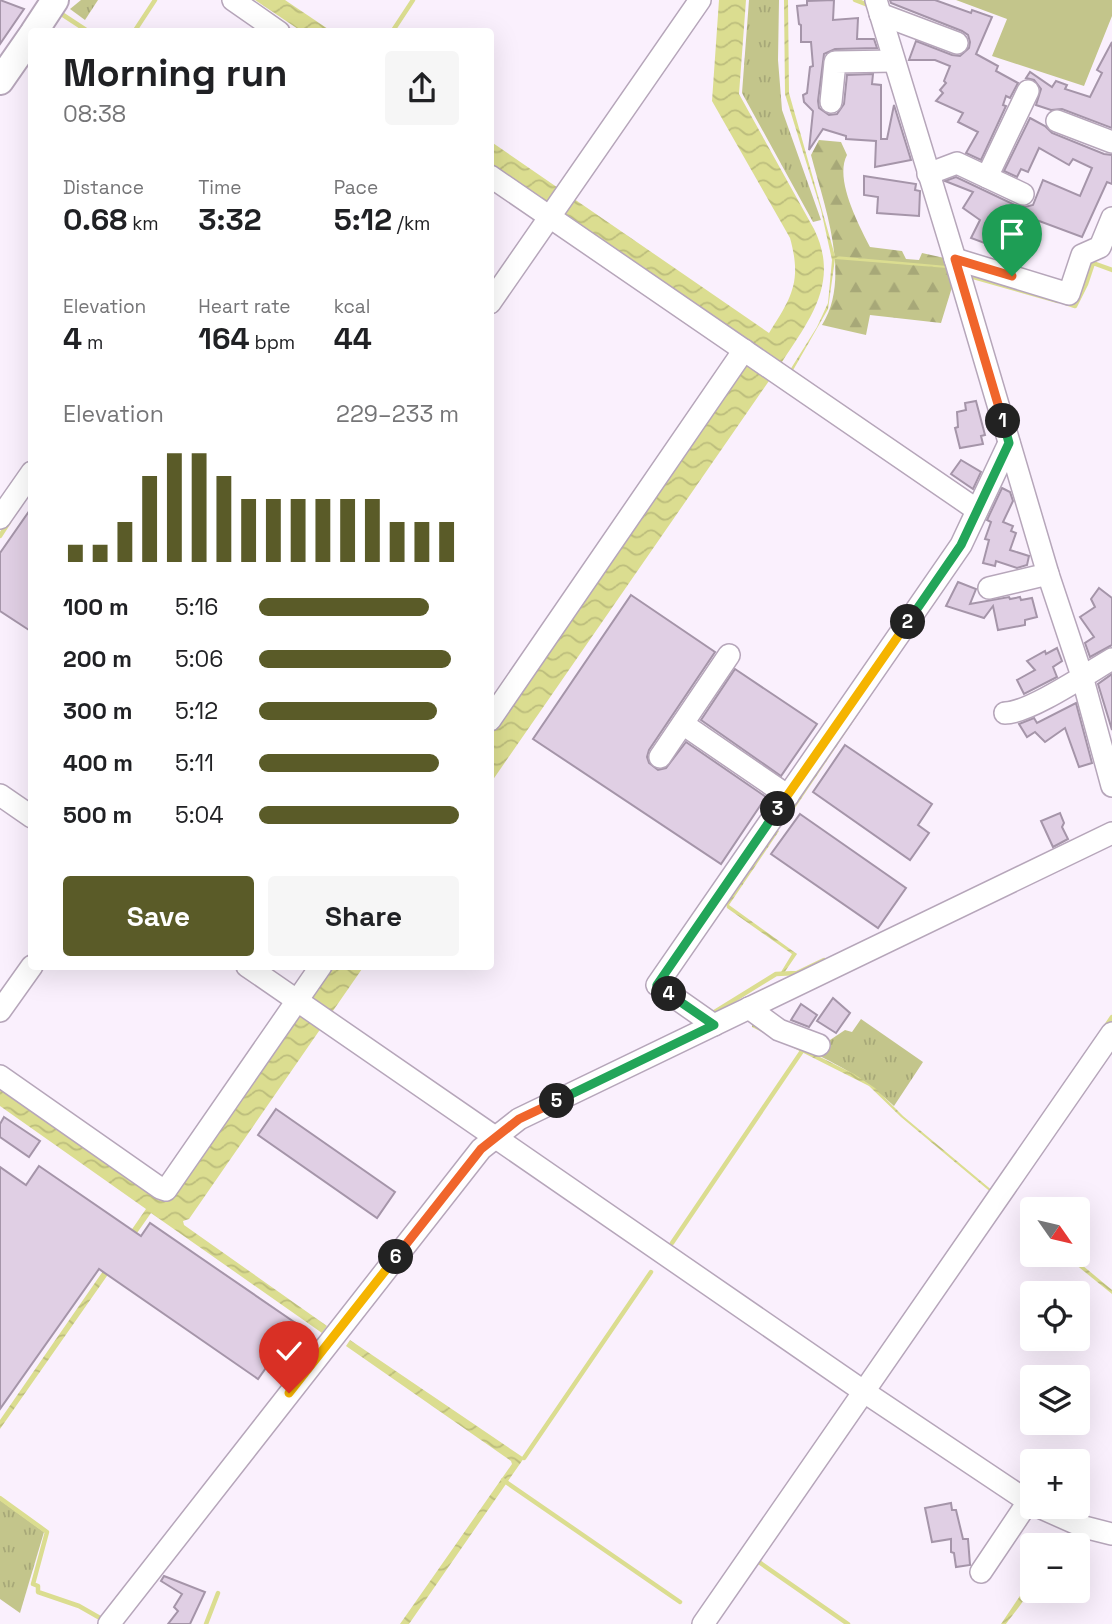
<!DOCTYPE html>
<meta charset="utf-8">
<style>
:root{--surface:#fff;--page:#f6f6f6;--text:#202124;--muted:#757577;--accent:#5a5b28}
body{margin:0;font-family:"Space Grotesk",sans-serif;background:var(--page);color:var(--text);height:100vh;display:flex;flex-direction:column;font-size:26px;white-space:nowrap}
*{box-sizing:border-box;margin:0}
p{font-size:23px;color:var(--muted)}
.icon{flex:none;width:38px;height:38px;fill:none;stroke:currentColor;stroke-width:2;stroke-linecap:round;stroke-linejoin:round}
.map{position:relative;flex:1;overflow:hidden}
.details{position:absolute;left:28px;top:28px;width:466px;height:942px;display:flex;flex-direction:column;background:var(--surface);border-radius:7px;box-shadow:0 7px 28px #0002}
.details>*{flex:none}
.needle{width:46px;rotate:124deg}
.fabs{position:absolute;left:1020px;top:1197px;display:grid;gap:14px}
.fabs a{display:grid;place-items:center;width:70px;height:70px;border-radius:7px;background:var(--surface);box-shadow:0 7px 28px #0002;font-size:35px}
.pin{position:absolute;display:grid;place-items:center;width:60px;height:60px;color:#fff;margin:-72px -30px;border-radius:50% 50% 50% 0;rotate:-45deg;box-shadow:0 0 7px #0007}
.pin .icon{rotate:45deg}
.km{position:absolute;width:35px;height:35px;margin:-18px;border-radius:50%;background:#222;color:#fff;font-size:19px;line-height:35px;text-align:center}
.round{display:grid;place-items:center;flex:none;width:74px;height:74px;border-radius:7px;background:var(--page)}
.overview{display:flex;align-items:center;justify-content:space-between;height:119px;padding:0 35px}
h1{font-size:38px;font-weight:800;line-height:52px}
.figures{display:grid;grid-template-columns:repeat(3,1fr);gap:10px;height:119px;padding:7px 35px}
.figures div{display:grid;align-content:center}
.figures b{font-size:30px;font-weight:800}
.figures small{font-size:19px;font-weight:400}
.figures p{font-size:19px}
.chart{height:196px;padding:14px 35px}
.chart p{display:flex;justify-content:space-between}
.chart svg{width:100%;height:126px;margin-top:7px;stroke:var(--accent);stroke-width:6}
.primary-button{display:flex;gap:14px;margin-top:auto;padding:14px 35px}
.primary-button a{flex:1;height:80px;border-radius:7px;background:var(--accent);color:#fff;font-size:28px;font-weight:800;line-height:80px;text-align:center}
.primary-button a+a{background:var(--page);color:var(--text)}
ul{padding:0 35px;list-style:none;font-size:23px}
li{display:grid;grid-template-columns:112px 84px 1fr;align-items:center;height:52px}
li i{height:18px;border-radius:9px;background:var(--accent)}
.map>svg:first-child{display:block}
.grass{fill:url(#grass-tufts)}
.forest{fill:url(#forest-firs)}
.garden{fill:#c3c58b}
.water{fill:url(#water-waves)}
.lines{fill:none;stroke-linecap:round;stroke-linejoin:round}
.stream{stroke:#dbdd90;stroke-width:4.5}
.building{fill:#e0cfe4;stroke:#a595a9;stroke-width:2}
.minor-casing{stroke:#b6a6ba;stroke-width:24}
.major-casing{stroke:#b6a6ba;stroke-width:30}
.minor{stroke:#fff;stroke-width:21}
.major{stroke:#fff;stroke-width:26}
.split-1-casing{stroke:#fff;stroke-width:14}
.split-2-casing{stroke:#fff;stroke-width:14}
.split-3-casing{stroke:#fff;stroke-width:14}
.split-4-casing{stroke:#fff;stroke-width:14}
.split-5-casing{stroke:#fff;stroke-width:14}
.split-6-casing{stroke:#fff;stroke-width:14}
.split-7-casing{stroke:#fff;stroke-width:14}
.split-1{stroke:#f0652b;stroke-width:9}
.split-2{stroke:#22a559;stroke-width:9}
.split-3{stroke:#f5b400;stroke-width:9}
.split-4{stroke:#22a559;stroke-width:9}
.split-5{stroke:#22a559;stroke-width:9}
.split-6{stroke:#f0652b;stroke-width:9}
.split-7{stroke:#f5b400;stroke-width:9}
</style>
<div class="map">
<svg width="1112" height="1624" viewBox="0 0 1112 1624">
<defs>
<pattern id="grass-tufts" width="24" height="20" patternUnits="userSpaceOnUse" patternTransform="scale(1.75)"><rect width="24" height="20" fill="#c3c58b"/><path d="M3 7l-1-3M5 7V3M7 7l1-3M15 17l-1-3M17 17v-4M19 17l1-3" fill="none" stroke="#a7a878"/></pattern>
<pattern id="forest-firs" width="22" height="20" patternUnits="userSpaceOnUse" patternTransform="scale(1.75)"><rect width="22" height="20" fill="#c3c58b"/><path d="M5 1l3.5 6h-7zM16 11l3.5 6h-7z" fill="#a7a878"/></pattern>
<pattern id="water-waves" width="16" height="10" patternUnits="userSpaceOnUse" patternTransform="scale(1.75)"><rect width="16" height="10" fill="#dbdd90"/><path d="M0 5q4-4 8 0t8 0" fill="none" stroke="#bcbd7c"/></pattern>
</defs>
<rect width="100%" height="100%" fill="#faf0fd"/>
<g class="grass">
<path d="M 81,0 L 98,0 L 85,20 L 70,9 Z"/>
<path d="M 749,0 L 779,0 L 778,60 L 782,110 L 821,220 L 813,222 L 742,93 Z"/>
<path d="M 861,1019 L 923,1062 L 894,1106 C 868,1081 844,1068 812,1052 L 845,1030 L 852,1032 Z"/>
<path d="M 0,1500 L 44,1532 L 20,1613 L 0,1599 Z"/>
</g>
<path class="forest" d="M 819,140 L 841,142 L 847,155 C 834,179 859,225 870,247 L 902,251 L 906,259 L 919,260 L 922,253 L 949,259 L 953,284 L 941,323 L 870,315 L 866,335 L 822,325 C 852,278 824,205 811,155 Z"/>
<path class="garden" d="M 956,0 L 1112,0 L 1112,16 L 1084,86 L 992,56 L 1007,19 Z"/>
<g class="water">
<path d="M 255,0 L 285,0 L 331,31 L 301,31 Z"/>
<path d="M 719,0 L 746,0 L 739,94 L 814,229 C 840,282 810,319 782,362 L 790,370 L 817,327 L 828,303 L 832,260 L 821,210 L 785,94 L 784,0 L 788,0 L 789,93 L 835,256 L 947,266 L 947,268 L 835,259 L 828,309 L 792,372 L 780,365 L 490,784 L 490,735 L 757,348 L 490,163 L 490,141 L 769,333 C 792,297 802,281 790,238 L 712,101 Z"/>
<path d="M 911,633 L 913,633 L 795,808 L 793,807 Z"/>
<path d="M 776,829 L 779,831 L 729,905 L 797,954 L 784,973 L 781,972 L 792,954 L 727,908 L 726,904 Z"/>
<path d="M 331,966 L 364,966 L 189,1219 L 183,1221 L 184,1225 L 327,1326 L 322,1333 L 151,1213 L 0,1429 L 0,1420 L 146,1209 L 0,1106 L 0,1086 L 161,1198 Z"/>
<path d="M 752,1023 L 854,1074 L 875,1088 L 903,1116 L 994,1192 L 993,1194 L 901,1117 L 869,1086 L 752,1027 Z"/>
<path d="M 1064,1255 L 1070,1255 L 1112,1290 L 1112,1294 Z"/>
<path d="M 350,1340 L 524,1458 L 409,1624 L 400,1624 L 512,1464 L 511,1461 L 346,1346 Z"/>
<path d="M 1032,1578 C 1033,1593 1014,1612 1006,1624 L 1001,1624 Z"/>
</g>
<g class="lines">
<g class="stream">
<path d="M 855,0 L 868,5"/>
<path d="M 57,11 L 89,32"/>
<path d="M 134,32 L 155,0"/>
<path d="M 392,32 L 413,0"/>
<path d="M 970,276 L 1058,301"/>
<path d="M 1066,303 L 1075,306 L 1086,284 L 1093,263 L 1112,270"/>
<path d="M 0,536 L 9,522"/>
<path d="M 713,1013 L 776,974 L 797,973 L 824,960"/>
<path d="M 1106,1026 L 1112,1017"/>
<path d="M 672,1243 L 802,1051"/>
<path d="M 524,1458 L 651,1272"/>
<path d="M 503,1480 L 680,1602"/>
<path d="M 0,1498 L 47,1532 L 33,1584 L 38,1586 L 38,1592 L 79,1606 L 100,1618"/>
<path d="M 754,1562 L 756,1560 L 848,1624"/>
<path d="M 206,1624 L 218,1593"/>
</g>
</g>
<g class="building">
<path d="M 0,0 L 24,9 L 0,44 Z"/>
<path d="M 834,0 L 833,20 L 858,18 L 857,39 L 874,39 L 877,48 L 835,49 L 824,54 L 818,101 L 819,108 L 829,115 L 837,114 L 844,104 L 847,75 L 873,74 L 872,84 L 881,85 L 881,139 L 887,139 L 894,105 L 911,160 L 875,167 L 876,141 L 846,139 L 846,136 L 823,129 L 809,150 L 813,111 L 804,102 L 803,95 L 807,93 L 810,67 L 813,66 L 811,42 L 801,42 L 801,25 L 799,24 L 797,6 L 807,5 L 807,1 Z"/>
<path d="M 890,0 L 935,0 L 971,13 L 972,10 L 992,17 L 976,54 L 998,66 L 996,71 L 1018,83 L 1010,98 L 1006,96 L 1003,105 L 1006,106 L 981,160 L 966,153 L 978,132 L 958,122 L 963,113 L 936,101 L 943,93 L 940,90 L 946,83 L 944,81 L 950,66 L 935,60 L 909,60 L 916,41 L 952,55 L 960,56 L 969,48 L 970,42 L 968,35 L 962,31 L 891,3 Z"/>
<path d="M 1112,42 L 1112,128 L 1062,109 L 1051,110 L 1036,105 L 1041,89 L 1034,80 L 1026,78 L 1030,72 L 1052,87 L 1056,81 L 1067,85 L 1065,89 L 1090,97 L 1102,73 L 1097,70 Z"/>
<path d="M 1030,118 L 1045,126 L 1052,133 L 1104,154 L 1112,155 L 1112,184 L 1107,182 L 1082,237 L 1015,212 L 998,248 L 971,238 L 980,220 L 963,208 L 973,192 L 945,181 L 956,177 L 1017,206 L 1025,207 L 1033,205 L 1043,180 L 1080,196 L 1092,168 L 1073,159 L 1069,165 L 1039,148 L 1028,172 L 1021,169 L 1017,177 L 1004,171 Z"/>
<path d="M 864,176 L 916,184 L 915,190 L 920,191 L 919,216 L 877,213 L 878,197 L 864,195 Z"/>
<path d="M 976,401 L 985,435 L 981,436 L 983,444 L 960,448 L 955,428 L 958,427 L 957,412 L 966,410 L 965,403 Z"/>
<path d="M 961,460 L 981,472 L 973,489 L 951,474 Z"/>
<path d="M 1002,488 L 1010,492 L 1013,501 L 1003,522 L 1013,526 L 1011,531 L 1016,533 L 1010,550 L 1029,556 L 1027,565 L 1017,568 L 996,561 L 995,566 L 983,563 L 989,540 L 985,539 L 991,522 L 987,520 Z"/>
<path d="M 32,507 L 32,632 L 0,611 L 0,553 Z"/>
<path d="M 958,582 L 976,589 L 970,604 L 1009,597 L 1010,599 L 1020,597 L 1021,600 L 1032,598 L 1037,617 L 1025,620 L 1025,625 L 998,630 L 993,606 L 984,618 L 946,606 Z"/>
<path d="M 1099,588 L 1112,598 L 1112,645 L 1090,657 L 1085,643 L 1094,637 L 1080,617 L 1095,607 L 1091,599 Z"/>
<path d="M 631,595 L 715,652 L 649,750 L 647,757 L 649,763 L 658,770 L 666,768 L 686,742 L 766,797 L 721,864 L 533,739 Z"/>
<path d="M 1057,648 L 1062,661 L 1053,667 L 1057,677 L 1024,694 L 1017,680 L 1035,670 L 1027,661 L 1045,651 L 1046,654 Z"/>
<path d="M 735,669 L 817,724 L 781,776 L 701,720 Z"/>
<path d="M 1112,674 L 1112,730 L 1098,684 Z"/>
<path d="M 1076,703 L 1092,763 L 1079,767 L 1065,728 L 1045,742 L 1035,732 L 1027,737 L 1019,724 L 1034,718 L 1037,723 Z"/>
<path d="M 845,745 L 932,804 L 918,825 L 929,833 L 910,860 L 813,792 Z"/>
<path d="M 1060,813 L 1064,823 L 1062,827 L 1068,839 L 1053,847 L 1041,821 Z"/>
<path d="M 800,814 L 906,888 L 878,928 L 771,854 Z"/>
<path d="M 833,998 L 850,1013 L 836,1033 L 817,1021 Z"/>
<path d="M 801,1004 L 817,1015 L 809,1027 L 791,1020 Z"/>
<path d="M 276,1109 L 395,1192 L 377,1218 L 258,1135 Z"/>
<path d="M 4,1117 L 40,1141 L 29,1157 L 0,1137 L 0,1124 Z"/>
<path d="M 39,1166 L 141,1236 L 150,1223 L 297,1324 L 258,1379 L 99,1269 L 0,1409 L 0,1167 L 26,1185 Z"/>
<path d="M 951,1503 L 952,1510 L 956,1510 L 963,1539 L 968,1539 L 970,1565 L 956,1567 L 954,1553 L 951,1552 L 951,1539 L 932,1542 L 925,1508 Z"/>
<path d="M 164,1576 L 205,1592 L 190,1624 L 168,1624 L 178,1611 L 174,1607 L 182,1594 L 161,1581 Z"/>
</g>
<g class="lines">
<defs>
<g id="minor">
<path d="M 233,0 L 279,32"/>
<path d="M 876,0 L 955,259 L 1048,574 L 1082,676 L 1112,786"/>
<path d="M 880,14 L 957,43"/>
<path d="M 831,102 L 835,62 L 894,61"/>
<path d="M 1057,121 L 1112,142"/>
<path d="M 928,174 L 957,163 L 1023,194"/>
<path d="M 490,176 L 977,510"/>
<path d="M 987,177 L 1028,91"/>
<path d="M 955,259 L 1069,294 L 1082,255 L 1100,247 L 1112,218"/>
<path d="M 490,303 L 700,0"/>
<path d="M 0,518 L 32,472"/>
<path d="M 989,588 L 1048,574"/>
<path d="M 1005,713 C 1029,713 1088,673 1112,659"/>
<path d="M 490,720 L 744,350"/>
<path d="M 683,724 L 788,796"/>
<path d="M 660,757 L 729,655"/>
<path d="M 0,795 L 32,817"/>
<path d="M 247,966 L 863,1391 L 1032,1504"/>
<path d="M 749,1008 L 779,1030 L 819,1045"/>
<path d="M 0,1011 L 32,966"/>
<path d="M 714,1025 L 657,985 L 961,545 L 1009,443"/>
<path d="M 0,1076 L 160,1188 L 166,1190 L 321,966"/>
<path d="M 1039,1507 L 1084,1527 L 1112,1534"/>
<path d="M 981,1572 L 1028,1502"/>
<path d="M 109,1624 L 470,1163 L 481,1149 L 519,1119 L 1112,833"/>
<path d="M 703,1624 L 1112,1033"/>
</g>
<g id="major">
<path d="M 34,32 L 55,0"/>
<path d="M 0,81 L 32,35"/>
</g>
</defs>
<use href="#minor" class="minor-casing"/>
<use href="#major" class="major-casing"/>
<use href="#minor" class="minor"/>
<use href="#major" class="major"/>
</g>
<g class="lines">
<defs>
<path id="split-1" d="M 1003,421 L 955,259 L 1012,276"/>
<path id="split-2" d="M 908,622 L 961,545 L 1009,443 L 1003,421"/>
<path id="split-3" d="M 778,809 L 908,622"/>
<path id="split-4" d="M 669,994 L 657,985 L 778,809"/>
<path id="split-5" d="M 557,1101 L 714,1025 L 669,994"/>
<path id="split-6" d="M 396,1257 L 481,1149 L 519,1119 L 557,1101"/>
<path id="split-7" d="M 289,1393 L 396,1257"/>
</defs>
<use href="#split-1" class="split-1-casing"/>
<use href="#split-2" class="split-2-casing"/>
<use href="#split-3" class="split-3-casing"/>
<use href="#split-4" class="split-4-casing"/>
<use href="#split-5" class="split-5-casing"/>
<use href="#split-6" class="split-6-casing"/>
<use href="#split-7" class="split-7-casing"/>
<use href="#split-1" class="split-1"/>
<use href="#split-2" class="split-2"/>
<use href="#split-3" class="split-3"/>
<use href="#split-4" class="split-4"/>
<use href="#split-5" class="split-5"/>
<use href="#split-6" class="split-6"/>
<use href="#split-7" class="split-7"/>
</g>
</svg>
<div class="fabs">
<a><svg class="needle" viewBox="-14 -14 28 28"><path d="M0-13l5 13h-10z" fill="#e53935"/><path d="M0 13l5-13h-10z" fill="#757577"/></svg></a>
<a><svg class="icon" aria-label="locate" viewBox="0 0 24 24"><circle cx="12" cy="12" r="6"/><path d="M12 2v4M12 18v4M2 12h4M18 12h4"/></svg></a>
<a><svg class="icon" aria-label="layers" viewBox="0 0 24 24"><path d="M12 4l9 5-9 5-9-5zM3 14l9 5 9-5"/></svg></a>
<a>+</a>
<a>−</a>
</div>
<div class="pin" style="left:1012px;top:276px;background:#1e9e55"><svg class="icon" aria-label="arrive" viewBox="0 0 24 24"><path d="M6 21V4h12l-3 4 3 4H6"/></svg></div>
<div class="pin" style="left:289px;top:1393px;background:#d93025"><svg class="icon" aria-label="check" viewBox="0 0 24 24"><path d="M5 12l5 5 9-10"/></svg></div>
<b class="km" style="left:1003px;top:421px">1</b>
<b class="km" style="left:908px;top:622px">2</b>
<b class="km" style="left:778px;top:809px">3</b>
<b class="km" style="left:669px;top:994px">4</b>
<b class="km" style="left:557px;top:1101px">5</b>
<b class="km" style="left:396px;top:1257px">6</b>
<section class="details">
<div class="overview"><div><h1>Morning run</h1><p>08:38</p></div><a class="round"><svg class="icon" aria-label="share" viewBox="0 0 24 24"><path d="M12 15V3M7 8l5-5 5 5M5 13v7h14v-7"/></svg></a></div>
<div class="figures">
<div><p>Distance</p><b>0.68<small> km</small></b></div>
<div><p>Time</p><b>3:32</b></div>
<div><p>Pace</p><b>5:12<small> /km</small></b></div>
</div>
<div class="figures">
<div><p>Elevation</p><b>4<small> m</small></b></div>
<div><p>Heart rate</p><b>164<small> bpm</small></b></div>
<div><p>kcal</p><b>44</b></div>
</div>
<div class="chart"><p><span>Elevation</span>229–233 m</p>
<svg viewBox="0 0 160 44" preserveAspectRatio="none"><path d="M5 44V38M15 44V38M25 44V30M35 44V14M45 44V6M55 44V6M65 44V14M75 44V22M85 44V22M95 44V22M105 44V22M115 44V22M125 44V22M135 44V30M145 44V30M155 44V30"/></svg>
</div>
<ul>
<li><b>100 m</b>5:16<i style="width:85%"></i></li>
<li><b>200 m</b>5:06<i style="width:96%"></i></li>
<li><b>300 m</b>5:12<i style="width:89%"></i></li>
<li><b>400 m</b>5:11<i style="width:90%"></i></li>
<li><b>500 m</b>5:04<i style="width:100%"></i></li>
</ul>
<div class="primary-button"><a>Save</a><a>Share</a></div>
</section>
</div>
